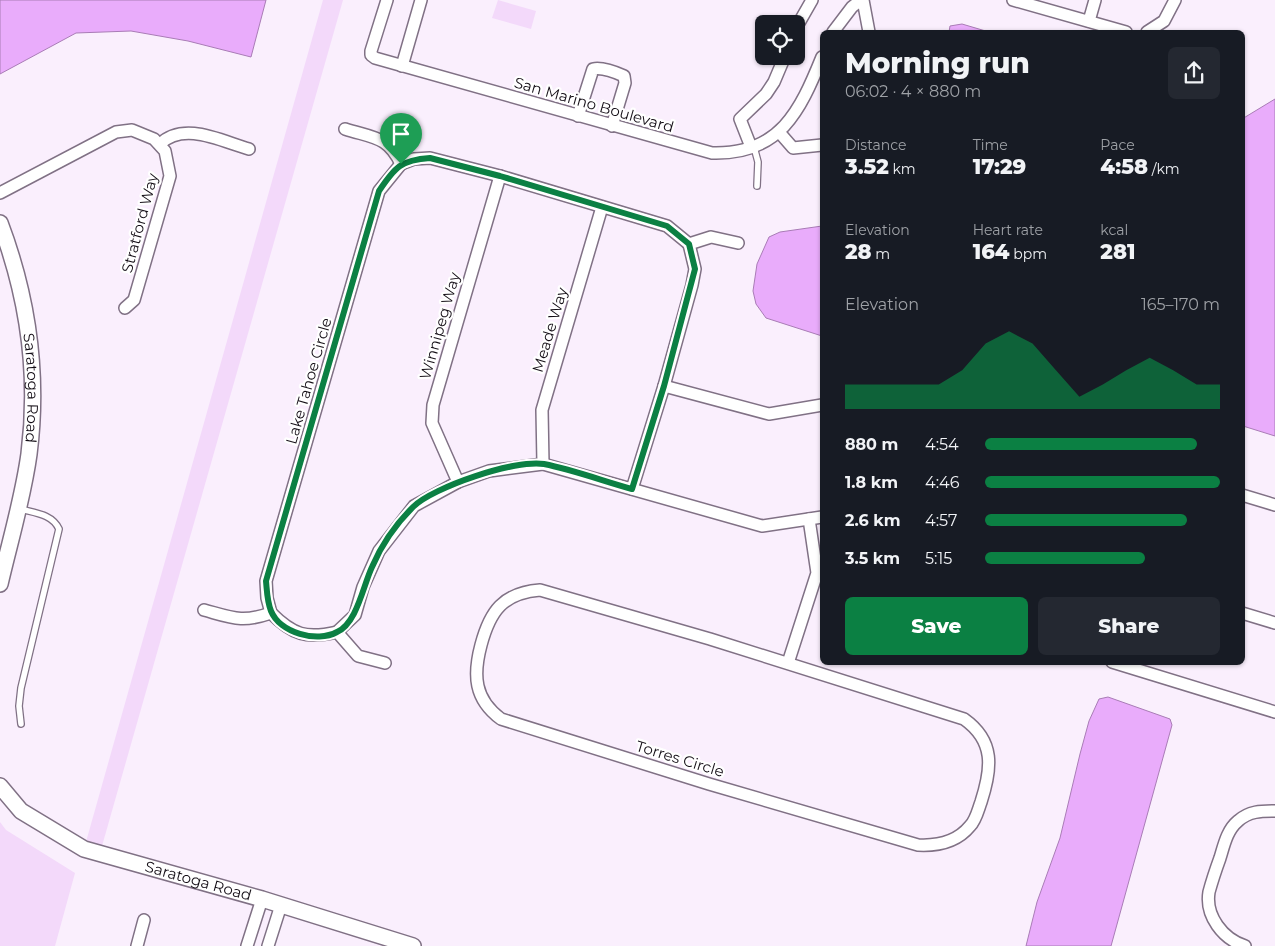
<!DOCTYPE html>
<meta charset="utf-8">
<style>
:root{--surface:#171b24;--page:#242831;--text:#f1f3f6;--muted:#9ea1a6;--accent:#0b8043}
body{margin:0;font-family:Montserrat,sans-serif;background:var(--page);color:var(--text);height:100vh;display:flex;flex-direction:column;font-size:19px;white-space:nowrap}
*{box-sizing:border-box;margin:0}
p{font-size:16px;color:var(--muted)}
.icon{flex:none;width:28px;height:28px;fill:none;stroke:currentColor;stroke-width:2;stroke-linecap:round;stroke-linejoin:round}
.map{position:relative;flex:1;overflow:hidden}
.side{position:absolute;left:820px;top:30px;width:425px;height:635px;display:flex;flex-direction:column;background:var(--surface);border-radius:8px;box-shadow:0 1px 4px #0004}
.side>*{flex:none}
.buttons{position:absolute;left:755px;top:15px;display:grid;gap:10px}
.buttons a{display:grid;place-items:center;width:50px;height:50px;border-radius:8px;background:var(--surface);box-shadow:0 1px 4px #0004;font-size:25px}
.pin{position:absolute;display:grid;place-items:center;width:42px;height:42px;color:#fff;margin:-51px -21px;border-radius:50% 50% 50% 0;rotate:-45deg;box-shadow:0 0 5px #0007}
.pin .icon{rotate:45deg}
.round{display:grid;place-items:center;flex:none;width:52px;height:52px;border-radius:8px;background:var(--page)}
.summary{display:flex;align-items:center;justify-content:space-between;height:85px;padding:0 25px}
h1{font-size:28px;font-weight:800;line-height:38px}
.stats{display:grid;grid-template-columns:repeat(3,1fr);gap:8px;height:85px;padding:5px 25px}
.stats div{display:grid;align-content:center}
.stats b{font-size:21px;font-weight:800}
.stats small{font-size:14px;font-weight:400}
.stats p{font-size:14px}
.chart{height:140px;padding:10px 25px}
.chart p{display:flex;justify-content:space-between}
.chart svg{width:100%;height:90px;margin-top:5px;fill:var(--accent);opacity:.7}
.primary-button{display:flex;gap:10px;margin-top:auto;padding:10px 25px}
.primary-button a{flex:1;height:58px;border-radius:8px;background:var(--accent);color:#fff;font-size:20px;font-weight:800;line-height:58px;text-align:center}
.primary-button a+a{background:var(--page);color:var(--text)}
ul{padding:0 25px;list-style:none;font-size:16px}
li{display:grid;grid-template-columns:80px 60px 1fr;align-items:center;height:38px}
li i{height:12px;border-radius:6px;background:var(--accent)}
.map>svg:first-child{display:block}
.green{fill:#f3d9fa}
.water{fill:#e9acfb;stroke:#a97cb6}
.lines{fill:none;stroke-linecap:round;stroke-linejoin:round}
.service-casing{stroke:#807185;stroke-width:8}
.minor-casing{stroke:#807185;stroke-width:14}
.tertiary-casing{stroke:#807185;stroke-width:18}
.service{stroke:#fff;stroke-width:5.5}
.minor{stroke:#fff;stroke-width:11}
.tertiary{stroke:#fff;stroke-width:15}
.route-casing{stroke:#fff;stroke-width:10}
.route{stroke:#0b8043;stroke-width:6}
.labels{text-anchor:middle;stroke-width:4.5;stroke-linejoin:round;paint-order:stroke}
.street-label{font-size:15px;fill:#130d15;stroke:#fff}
</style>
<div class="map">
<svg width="1275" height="946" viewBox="0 0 1275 946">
<rect width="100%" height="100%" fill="#faeffd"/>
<g class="green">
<path d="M 323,0 L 343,0 L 100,853 L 84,849 Z"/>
<path d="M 498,0 L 536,11 L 531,29 L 492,18 Z"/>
<path d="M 0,822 L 6,830 L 75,873 L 55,946 L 0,946 Z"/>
</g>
<g class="water">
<path d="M 0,0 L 266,0 L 251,57 L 188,41 L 131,31 L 76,33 L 0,74 Z"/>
<path d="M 962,24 L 989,32 L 949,32 L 950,26 Z"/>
<path d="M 1275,99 L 1275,436 L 1243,426 L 1242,119 Z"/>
<path d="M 822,226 L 822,336 L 766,318 L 756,304 L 753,291 L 757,264 L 769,237 L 780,232 Z"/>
<path d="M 1108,697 L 1170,719 L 1172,725 L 1111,946 L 1026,946 L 1037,902 L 1060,838 L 1080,754 L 1089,721 L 1099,699 Z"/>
</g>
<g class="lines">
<defs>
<g id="service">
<path d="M 754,147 L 758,162 L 757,186"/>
<path d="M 20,509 C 35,513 52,514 59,529 L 21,688 L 19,706 L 21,724"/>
</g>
<g id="minor">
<path d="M 387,0 L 371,51 L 371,55 L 375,58 L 712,153 C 780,155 800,111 822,57"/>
<path d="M 863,0 L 869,32"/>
<path d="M 1013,0 L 1126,32"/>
<path d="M 1089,21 L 1095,0"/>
<path d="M 796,28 L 812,0"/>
<path d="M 833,32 L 852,7 L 861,0"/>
<path d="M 1147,32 L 1164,21 L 1175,0"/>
<path d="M 402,66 L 421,0"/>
<path d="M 578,116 L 593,69 C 602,67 615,72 624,76 L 625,83 L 612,126"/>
<path d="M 345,129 C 373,138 388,136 401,164 L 414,159 L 430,158 L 500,176 L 667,226 L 689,244 L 711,237 L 738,243"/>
<path d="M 779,132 L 793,148 L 822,145"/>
<path d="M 160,144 C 184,121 221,141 249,149"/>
<path d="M 751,147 L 740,119 L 766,94 L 774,82 L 785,56"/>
<path d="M 0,193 L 116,132 L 132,130 L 154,139 L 165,151 L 170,176 L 134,300 L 125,308"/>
<path d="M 664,386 L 769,414 L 822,405"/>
<path d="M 543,464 L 542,410 L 602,207"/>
<path d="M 458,482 L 432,423 L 433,405 L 500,176"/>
<path d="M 632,489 L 664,386 L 692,285 L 695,269 L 689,244"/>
<path d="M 1242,495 L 1275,505"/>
<path d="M 540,590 L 710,639 L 964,719 C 995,741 992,768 981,802 C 978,810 976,820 970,826 C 957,842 937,846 918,845 L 709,784 L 501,719 C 474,699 473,675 481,645 C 490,611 503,593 540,590 Z"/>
<path d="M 204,610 C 233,618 242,623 271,613 C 293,635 306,639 337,632 L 358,656 L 385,663"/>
<path d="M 271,613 L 267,598 L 266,581 L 379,191 L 401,164"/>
<path d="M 1242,613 L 1275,623"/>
<path d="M 337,632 L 355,615 L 363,587 L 379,551 L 414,506 L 458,482 L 489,471 L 543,464 L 762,526 L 822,517"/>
<path d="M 1112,662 L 1275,712"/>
<path d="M 788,663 L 817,573 L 809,519"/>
<path d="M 137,946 L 144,920"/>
<path d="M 247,946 L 262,899"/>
<path d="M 268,946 L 281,905"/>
<path d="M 1245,946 C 1223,939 1205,916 1209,892 C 1212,881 1216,869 1220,858 C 1224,845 1227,830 1238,821 C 1249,811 1261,811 1275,811"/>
</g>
<g id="tertiary">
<path id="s1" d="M 0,223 C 28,297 39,375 29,454 C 23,498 10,541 0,584"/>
<path id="s2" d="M 0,786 L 21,811 L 84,849 L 262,899 L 413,946"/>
</g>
</defs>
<use href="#service" class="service-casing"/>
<use href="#minor" class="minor-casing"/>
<use href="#tertiary" class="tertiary-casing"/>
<use href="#service" class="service"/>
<use href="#minor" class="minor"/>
<use href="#tertiary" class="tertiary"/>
</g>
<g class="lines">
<defs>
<path id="route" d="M 430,158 L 500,176 L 667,226 L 689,244 L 695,269 L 664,386 L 632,489 C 603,481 574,470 544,464 C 516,459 433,487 413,507 C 396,524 381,546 372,567 C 363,586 357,623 337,632 C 317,643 280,633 271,611 C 267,601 267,591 266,581 L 379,191 C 395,167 401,160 430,158 Z"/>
</defs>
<use href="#route" class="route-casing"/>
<use href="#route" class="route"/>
</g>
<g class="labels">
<g class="street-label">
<text transform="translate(594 105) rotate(16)" y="5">San Marino Boulevard</text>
<text transform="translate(140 223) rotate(-75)" y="5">Stratford Way</text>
<text transform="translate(440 326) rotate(-74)" y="5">Winnipeg Way</text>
<text transform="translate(550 330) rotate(-73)" y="5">Meade Way</text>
<text transform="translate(309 381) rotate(-74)" y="5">Lake Tahoe Circle</text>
<text dy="5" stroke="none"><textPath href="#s1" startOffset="169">Saratoga Road</textPath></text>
<text transform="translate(680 759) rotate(17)" y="5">Torres Circle</text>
<text dy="5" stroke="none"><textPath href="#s2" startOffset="225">Saratoga Road</textPath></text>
</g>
</g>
</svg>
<div class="buttons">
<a><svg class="icon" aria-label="locate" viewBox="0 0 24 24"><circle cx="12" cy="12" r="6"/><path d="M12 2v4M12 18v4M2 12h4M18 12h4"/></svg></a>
</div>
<div class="pin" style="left:401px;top:164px;background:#1e9e55"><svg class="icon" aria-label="arrive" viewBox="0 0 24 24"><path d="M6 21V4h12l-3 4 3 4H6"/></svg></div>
<section class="side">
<div class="summary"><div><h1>Morning run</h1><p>06:02 · 4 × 880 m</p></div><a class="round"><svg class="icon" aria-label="share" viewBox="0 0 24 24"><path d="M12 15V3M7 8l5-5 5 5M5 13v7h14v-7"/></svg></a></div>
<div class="stats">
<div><p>Distance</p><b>3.52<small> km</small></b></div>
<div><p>Time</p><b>17:29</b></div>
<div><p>Pace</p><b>4:58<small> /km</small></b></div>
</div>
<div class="stats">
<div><p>Elevation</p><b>28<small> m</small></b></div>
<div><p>Heart rate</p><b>164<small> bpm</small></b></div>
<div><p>kcal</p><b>281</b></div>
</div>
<div class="chart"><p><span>Elevation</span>165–170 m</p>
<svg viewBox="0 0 160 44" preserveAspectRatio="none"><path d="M0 44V32L10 32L20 32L30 32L40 32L50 25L60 12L70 6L80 12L90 25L100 38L110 32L120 25L130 19L140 25L150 32L160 32V44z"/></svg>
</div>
<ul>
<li><b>880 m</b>4:54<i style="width:90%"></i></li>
<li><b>1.8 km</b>4:46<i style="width:100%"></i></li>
<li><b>2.6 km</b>4:57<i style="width:86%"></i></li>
<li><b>3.5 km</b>5:15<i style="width:68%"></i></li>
</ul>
<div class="primary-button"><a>Save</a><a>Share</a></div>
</section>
</div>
